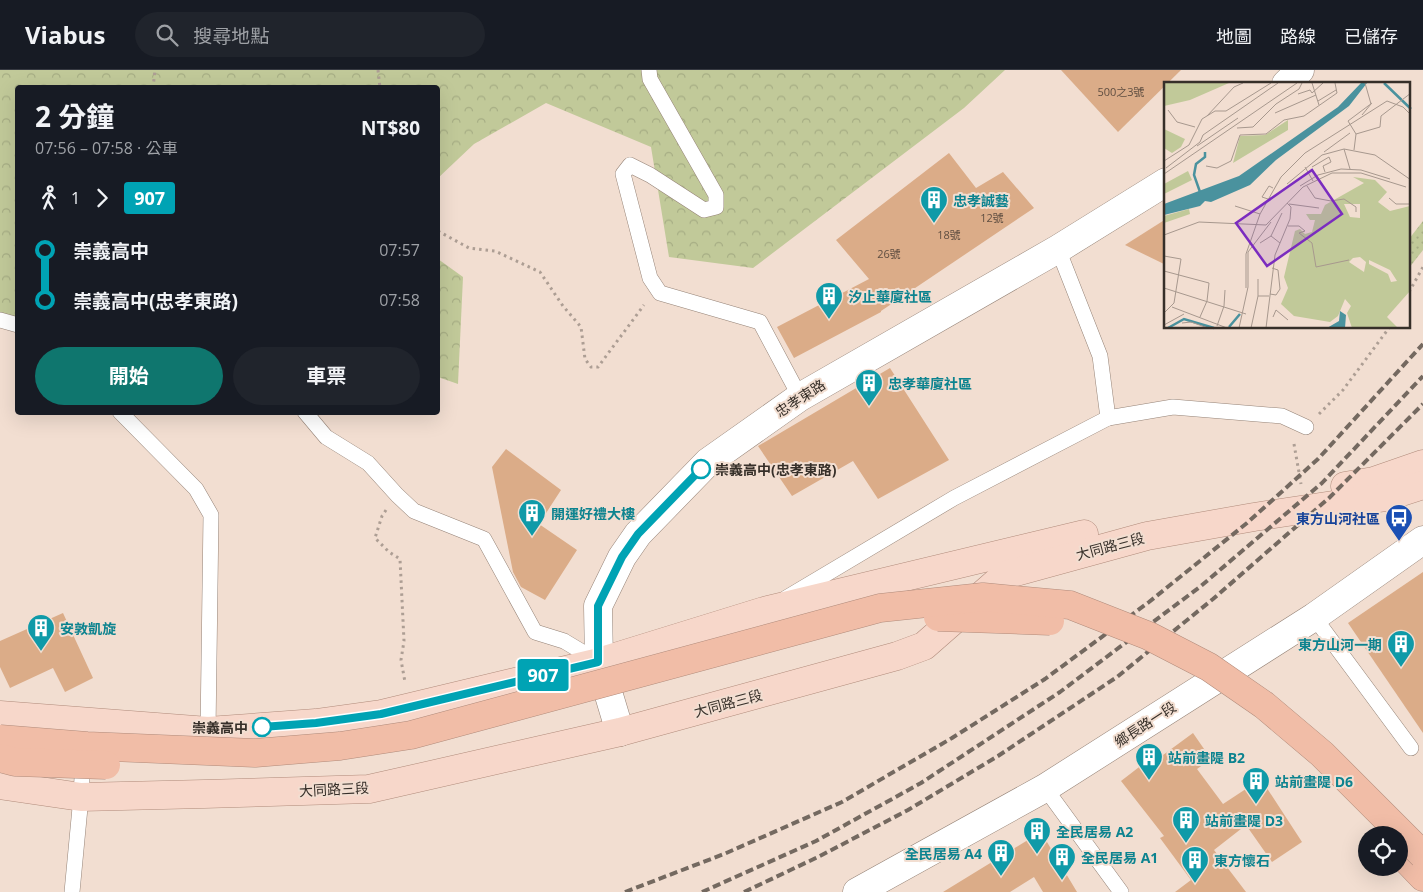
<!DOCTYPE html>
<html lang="zh-TW">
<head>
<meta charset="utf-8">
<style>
  body { margin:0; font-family:"Open Sans","Noto Sans TC",sans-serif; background:#20242c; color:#f1f3f6; height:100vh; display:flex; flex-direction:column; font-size:19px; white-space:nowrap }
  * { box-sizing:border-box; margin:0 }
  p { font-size:16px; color:#9ea1a6 }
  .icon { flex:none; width:28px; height:28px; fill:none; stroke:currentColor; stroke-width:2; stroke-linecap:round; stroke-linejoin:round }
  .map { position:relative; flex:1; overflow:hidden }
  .drawer { position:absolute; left:15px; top:15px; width:425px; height:330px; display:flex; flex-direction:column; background:#171b24; border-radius:5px; box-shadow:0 5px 20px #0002 }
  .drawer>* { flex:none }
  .badge { padding:0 10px; border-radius:4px; font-size:18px; line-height:32px }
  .buttons { position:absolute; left:1358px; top:756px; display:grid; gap:10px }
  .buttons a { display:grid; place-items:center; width:50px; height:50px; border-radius:50%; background:#171b24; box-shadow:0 5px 20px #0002; font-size:25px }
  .map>.badge { position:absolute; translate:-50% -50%; box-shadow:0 0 0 2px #fff }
  .legs { display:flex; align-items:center; gap:8px; height:55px; padding:0 20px; font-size:16px }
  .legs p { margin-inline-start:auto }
  .summary { display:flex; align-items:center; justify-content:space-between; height:85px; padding:0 20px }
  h1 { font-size:28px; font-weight:700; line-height:38px }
  .cta { display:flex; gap:10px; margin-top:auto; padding:10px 20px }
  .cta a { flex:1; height:58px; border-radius:30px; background:#0f766e; color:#fff; font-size:20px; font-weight:700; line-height:58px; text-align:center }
  .cta a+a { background:#20242c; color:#f1f3f6 }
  ul { padding:0 20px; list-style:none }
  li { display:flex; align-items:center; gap:18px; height:50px; font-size:19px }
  li i { display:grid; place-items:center; width:8px; height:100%; margin:0 6px; background:currentColor }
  li i::after { content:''; width:12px; height:12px; margin:-6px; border:4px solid; border-radius:50%; background:#171b24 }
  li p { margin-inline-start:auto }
  li:first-child i { background:linear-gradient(#0000 50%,currentColor 0) }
  li:last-child i { background:linear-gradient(currentColor 50%,#0000 0) }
  header { display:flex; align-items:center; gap:30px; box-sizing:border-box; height:70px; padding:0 25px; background:#171b24; border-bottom:1px solid #363941 }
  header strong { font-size:24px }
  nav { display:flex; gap:28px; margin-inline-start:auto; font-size:18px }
  .search { width:350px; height:45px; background:#20242c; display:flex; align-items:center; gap:12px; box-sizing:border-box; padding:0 18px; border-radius:28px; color:#9ea1a6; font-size:19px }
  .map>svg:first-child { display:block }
</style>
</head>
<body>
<header>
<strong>Viabus</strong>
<div class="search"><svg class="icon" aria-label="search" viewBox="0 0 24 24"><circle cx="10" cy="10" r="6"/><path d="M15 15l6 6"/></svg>搜尋地點</div>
<nav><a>地圖</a><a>路線</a><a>已儲存</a></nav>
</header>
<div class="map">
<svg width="1423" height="822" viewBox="0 0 1423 822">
  <defs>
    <pattern id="forest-crowns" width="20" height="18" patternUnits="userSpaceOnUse" patternTransform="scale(1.25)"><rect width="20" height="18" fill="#c1c999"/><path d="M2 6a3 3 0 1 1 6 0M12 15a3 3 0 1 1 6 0" fill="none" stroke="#a6ad84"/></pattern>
    <pattern id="garden-dots" width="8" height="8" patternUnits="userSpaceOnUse" patternTransform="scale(1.25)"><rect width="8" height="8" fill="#c1c999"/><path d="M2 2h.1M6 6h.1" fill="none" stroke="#a6ad84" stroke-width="1.8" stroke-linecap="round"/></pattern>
  </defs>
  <rect width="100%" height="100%" fill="#f2ded1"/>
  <!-- forest -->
  <g fill="url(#forest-crowns)">
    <path d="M0,0H1005L964,38L753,198L669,187L651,77L546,33L474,74L438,108V18H18L17,252L0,251Z"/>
    <path d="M438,189L463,207L458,314L438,307Z"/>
  </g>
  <!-- garden -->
  <path fill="url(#garden-dots)" d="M1423,151V180L1409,198V169Z"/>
  <!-- building -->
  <g fill="#dbac88">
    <path d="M1061,0H1181L1118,62Z"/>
    <path d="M949,83L976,118L1003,102L1034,138L881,241V242L794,288L777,257L869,209L836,170Z"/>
    <path d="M1166,149V195L1125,175Z"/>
    <path d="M890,298L949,390L878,429L853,391L792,426L758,376Z"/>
    <path d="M506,379L561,420L539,454L577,480L545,530L521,517L513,502L492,397Z"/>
    <path d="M1423,502V663L1348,553Z"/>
    <path d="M63,543L93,608L65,622L53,598L10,618L0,597V571Z"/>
    <path d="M1193,663L1211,689L1197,699L1223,734L1261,709L1302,772L1272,792L1246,755L1214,780L1246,822H1175L1191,810L1160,768L1164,766L1121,711L1156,684L1159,688Z"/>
    <path d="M1041,762L1077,822H1043L1034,807L1010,822H943Z"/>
  </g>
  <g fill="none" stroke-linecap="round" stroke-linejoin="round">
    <defs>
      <g id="service">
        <path d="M649,0L650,9L716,125V137L704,140L650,105L630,95L623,104L650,208L660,223L760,252L800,327"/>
        <path d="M1058,179L1100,286L1108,348L1173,337L1282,346L1306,357"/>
        <path d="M0,250L18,255"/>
        <path d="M120,342L196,419L211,445L208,661"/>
        <path d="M305,342L326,367L368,393L397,425L414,441L484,469L535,562L564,571L599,592"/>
        <path d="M786,528L954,428L1108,348"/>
        <path d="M1314,547L1411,678"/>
        <path d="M1045,718L1121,822"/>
        <path d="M72,822L81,727L83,688"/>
      </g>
      <g id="minor">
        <path d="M1286,14L1300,0"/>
        <path d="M620,662L599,592L598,536L622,487L638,464L708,392L800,327L1058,179L1166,112"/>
        <path d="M857,822L1045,718L1314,547L1423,470"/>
      </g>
      <g id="primary">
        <path d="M1345,416L1374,411L1423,394"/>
        <path d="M0,645L208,661L316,653L381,644L599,592L764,541L1084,464"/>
        <path d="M0,715L81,727L204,724L369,719L620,662L897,586L924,576L1005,505L1147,466L1254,447L1386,427L1423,415"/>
      </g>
      <path id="motorway" d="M1399,782L1423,807"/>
    </defs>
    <!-- service casing -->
    <use href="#service" stroke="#958377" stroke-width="16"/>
    <!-- minor casing -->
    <use href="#minor" stroke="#958377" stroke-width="29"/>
    <!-- primary casing -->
    <use href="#primary" stroke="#b08b7b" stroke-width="29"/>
    <!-- motorway casing -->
    <use href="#motorway" stroke="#b08b7b" stroke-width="29"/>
    <!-- path -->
    <g stroke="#ad9e94" stroke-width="3" stroke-dasharray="2.5 4" stroke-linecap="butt">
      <path d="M378,0L380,18"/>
      <path d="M153,18L155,0"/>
      <path d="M438,161L469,178L495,181L540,202L563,236L581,257L585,289L591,297H598L644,235"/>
      <path d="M1409,222L1423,197"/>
      <path d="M1319,344L1343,320L1389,258"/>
      <path d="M1294,374L1301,414"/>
      <path d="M386,440L382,446L375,468L389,482L400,489L404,571L401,590L405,612"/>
    </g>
    <!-- service -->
    <use href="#service" stroke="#fff" stroke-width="15"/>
    <!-- minor -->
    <use href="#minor" stroke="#fff" stroke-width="28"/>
    <!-- primary -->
    <use href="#primary" stroke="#f7d7ca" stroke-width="28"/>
    <!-- motorway -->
    <use href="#motorway" stroke="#f1bda7" stroke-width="28"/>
    <!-- rail -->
    <g stroke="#746960" stroke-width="4" stroke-dasharray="8 4" stroke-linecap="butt">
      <path d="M625,822L724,784L842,732L952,668L1045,609L1149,532L1247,453L1318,389L1423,274"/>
      <path d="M702,822L816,771L921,713L1060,622L1201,516L1322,413L1423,306"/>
      <path d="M744,822L818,787L908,740L998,686L1117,607L1213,529L1329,428L1423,334"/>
    </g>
    <defs>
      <g id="motorway-bridge">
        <path d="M938,547L1050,551"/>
        <path d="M0,669L87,676L255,683L340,676L411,665L880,538L983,527L1070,535L1149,566L1209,597L1264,635L1322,684L1423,785"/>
        <path d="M0,688L15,692L106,695"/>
      </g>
    </defs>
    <!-- motorway-bridge casing -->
    <use href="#motorway-bridge" stroke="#b08b7b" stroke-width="29" stroke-linecap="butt"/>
    <!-- motorway-bridge -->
    <use href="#motorway-bridge" stroke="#f1bda7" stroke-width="28"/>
  </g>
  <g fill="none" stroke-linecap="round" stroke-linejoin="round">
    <defs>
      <path id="line-1" d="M262,657L316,653L381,644L598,592V536L622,487L638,464L701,399"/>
    </defs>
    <!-- line-1 casing -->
    <use href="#line-1" stroke="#fff" stroke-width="11"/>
    <!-- line-1 -->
    <use href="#line-1" stroke="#00a3b4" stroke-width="8"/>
  </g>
  <!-- icons -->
  <defs>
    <symbol id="building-pin" viewBox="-11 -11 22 30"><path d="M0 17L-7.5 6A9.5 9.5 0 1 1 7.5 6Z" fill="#0f9aa8" stroke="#f2ded1"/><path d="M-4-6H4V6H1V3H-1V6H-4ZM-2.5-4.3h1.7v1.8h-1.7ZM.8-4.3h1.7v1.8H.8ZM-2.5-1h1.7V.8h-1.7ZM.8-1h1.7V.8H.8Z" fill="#fff"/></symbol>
    <symbol id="bus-pin" viewBox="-11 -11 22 30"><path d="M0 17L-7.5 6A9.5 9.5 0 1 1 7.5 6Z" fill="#1a4fb4" stroke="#f2ded1"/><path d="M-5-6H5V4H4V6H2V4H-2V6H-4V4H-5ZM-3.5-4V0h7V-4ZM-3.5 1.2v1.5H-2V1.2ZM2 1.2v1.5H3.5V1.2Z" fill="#fff"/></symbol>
  </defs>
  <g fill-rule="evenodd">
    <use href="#building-pin" x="918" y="114" width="32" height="43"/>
    <use href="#building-pin" x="813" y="210" width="32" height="43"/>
    <use href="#building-pin" x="853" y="297" width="32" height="43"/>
    <use href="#building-pin" x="516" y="427" width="32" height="43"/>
    <use href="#bus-pin" x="1383" y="432" width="32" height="43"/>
    <use href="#building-pin" x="25" y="542" width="32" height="43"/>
    <use href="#building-pin" x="1385" y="558" width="32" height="43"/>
    <use href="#building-pin" x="1133" y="671" width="32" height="43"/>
    <use href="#building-pin" x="1240" y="695" width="32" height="43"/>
    <use href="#building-pin" x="1170" y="734" width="32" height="43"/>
    <use href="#building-pin" x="1021" y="745" width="32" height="43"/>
    <use href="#building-pin" x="985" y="767" width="32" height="43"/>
    <use href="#building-pin" x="1046" y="771" width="32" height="43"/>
    <use href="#building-pin" x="1179" y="774" width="32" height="43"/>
  </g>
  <!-- markers -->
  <g fill="#fff" stroke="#00a3b4" stroke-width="2.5">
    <circle cx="701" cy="399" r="9"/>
    <circle cx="262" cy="657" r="9"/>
  </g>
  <g text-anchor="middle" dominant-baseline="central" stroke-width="4" stroke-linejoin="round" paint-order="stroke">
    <!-- number labels -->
    <g font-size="11" fill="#5f4e41">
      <text x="1121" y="21">500之3號</text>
      <text x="992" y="147">12號</text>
      <text x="949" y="164">18號</text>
      <text x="889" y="183">26號</text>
    </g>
    <!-- culture labels -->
    <g font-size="14" font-weight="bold" fill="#0d838f" stroke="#f2ded1" text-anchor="start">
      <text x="953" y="130">忠孝誠藝</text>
      <text x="848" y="226">汐止華廈社區</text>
      <text x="888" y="313">忠孝華廈社區</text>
      <text x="551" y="443">開運好禮大樓</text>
      <text x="60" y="558">安敦凱旋</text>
      <text x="1382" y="574" text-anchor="end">東方山河一期</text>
      <text x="1168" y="687">站前畫隄 B2</text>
      <text x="1275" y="711">站前畫隄 D6</text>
      <text x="1205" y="750">站前畫隄 D3</text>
      <text x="1056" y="761">全民居易 A2</text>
      <text x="982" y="783" text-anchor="end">全民居易 A4</text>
      <text x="1081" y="787">全民居易 A1</text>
      <text x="1214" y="790">東方懷石</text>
    </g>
    <!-- street labels -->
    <g font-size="14" fill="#362f29" stroke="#f2ded1">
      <text transform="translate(800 328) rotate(-33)">忠孝東路</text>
      <text transform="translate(1110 476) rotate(-15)">大同路三段</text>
      <text transform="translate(728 633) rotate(-15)">大同路三段</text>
      <text transform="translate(1145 654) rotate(-33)">鄉長路一段</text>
      <text transform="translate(334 719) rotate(-3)">大同路三段</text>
    </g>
    <!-- stop labels -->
    <g font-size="14" font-weight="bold" fill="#362f29" stroke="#f2ded1" text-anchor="start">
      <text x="715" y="399">崇義高中(忠孝東路)</text>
      <text x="248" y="657" text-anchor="end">崇義高中</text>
    </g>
    <!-- transit labels -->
    <g font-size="14" font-weight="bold" fill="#164399" stroke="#f2ded1" text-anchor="end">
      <text x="1380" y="448">東方山河社區</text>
    </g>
  </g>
  <!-- overview -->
  <g transform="translate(1164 12)">
    <rect width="246" height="246" fill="#f2ded1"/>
    <path d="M124,38V48L69,81L76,54L101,53ZM24,89L28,98L0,112V102ZM25,127L26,132L0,141V134Z" fill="#c1c999"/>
    <path d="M0,1H65L26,18L0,24ZM0,47L21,57L17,65L8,71L0,66ZM189,95L211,98L223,110L214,120L226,129L246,124V209L223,235L234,246H188L183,231L187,224L181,217L174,234L166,240L130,234L117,222L124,206L120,195L131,149L136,147L141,152L148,150L151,138H146L142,132H157L161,123L200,101ZM180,122H196V136L186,135ZM196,175L202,180L200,190L185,180L189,176ZM205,178L226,188L233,199L227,200L224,192L205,182Z" fill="#c1c999" fill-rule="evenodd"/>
    <path d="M197,1H203L185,24L112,78L86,103L47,120L41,119L36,124L0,133V122L75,94L174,25ZM176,229L182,233L181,246H163L175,239Z" fill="#4a929e"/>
    <path fill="none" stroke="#4a929e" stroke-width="2.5" d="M220,1L247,27M36,110L30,93L32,82L41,75V70M65,245L76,232M4,246L20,237L50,246"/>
    <path fill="none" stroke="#a7988e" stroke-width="1" d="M148,1L155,23M134,12L146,8L148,11L159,1M154,19L172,8M4,28L13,40L31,45M111,31L152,13M198,33L207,22L201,1M43,34L70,5L79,1M73,46L89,45L112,22L135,7L138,1M192,52L216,45L217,34L247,11M192,52L184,39L208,21M33,64L74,36M180,67L186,87M190,68L192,52M160,70L186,51M0,79L25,63L38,37L51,29H62L107,1M42,84L53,86L67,79L76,53L102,52L120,38L140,34L173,11L171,1M141,85L149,99M148,85L165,75M2,86L36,60L39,53L114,1M161,90L159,84L167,80L165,75M0,92L133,1M123,102L158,73L180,67L211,73L247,98M136,104L154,93L177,87L197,88L226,97M143,104L151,116L167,119L180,117L192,125V130M225,116L232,122H247M104,117L98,115L105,104L109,106M125,122L155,126M71,124L96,132M124,144H135L141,149L135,151L148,161L152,185L185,178M0,153L35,140L102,143L139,105L168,91H197L242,105M107,154L118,131M96,161L107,154L116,161M0,174L17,177L10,221L0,231M0,189L45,201L43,219L36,235M94,197V214H105M0,206L82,232M82,206V172L96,132L117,95L141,71L223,19L239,25L247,33M106,212L112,213L116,207L114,188L108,186M8,225L63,246M109,235L112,228L124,238M18,241L27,240L44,246M0,243L20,232M53,244L60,224L61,208M75,246L84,205V170L107,140M87,246L94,214M102,246L111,173L126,137L127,125L123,121"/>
    <path fill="#7b2cbf" fill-opacity="0.15" stroke="#7b2cbf" stroke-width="2.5" d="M148,88L178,132L103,184L72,141Z"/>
    <rect width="246" height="246" fill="none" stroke="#362f29" stroke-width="2.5"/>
  </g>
</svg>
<div class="buttons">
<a><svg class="icon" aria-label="locate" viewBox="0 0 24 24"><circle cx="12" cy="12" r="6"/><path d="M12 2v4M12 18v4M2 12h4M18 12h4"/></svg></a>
</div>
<b class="badge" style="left:543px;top:605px;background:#00a3b4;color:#fff">907</b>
<section class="drawer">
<div class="summary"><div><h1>2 分鐘</h1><p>07:56 – 07:58 · 公車</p></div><b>NT$80</b></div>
<div class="legs"><svg class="icon" aria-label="walk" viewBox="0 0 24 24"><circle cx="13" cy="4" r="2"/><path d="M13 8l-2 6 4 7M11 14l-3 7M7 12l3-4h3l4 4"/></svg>1<svg class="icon" aria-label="forward" viewBox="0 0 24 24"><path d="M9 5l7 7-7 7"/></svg><b class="badge" style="background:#00a3b4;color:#fff">907</b></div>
<ul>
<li><i style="color:#00a3b4"></i><b>崇義高中</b><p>07:57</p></li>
<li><i style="color:#00a3b4"></i><b>崇義高中(忠孝東路)</b><p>07:58</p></li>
</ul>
<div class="cta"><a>開始</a><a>車票</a></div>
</section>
</div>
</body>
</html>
